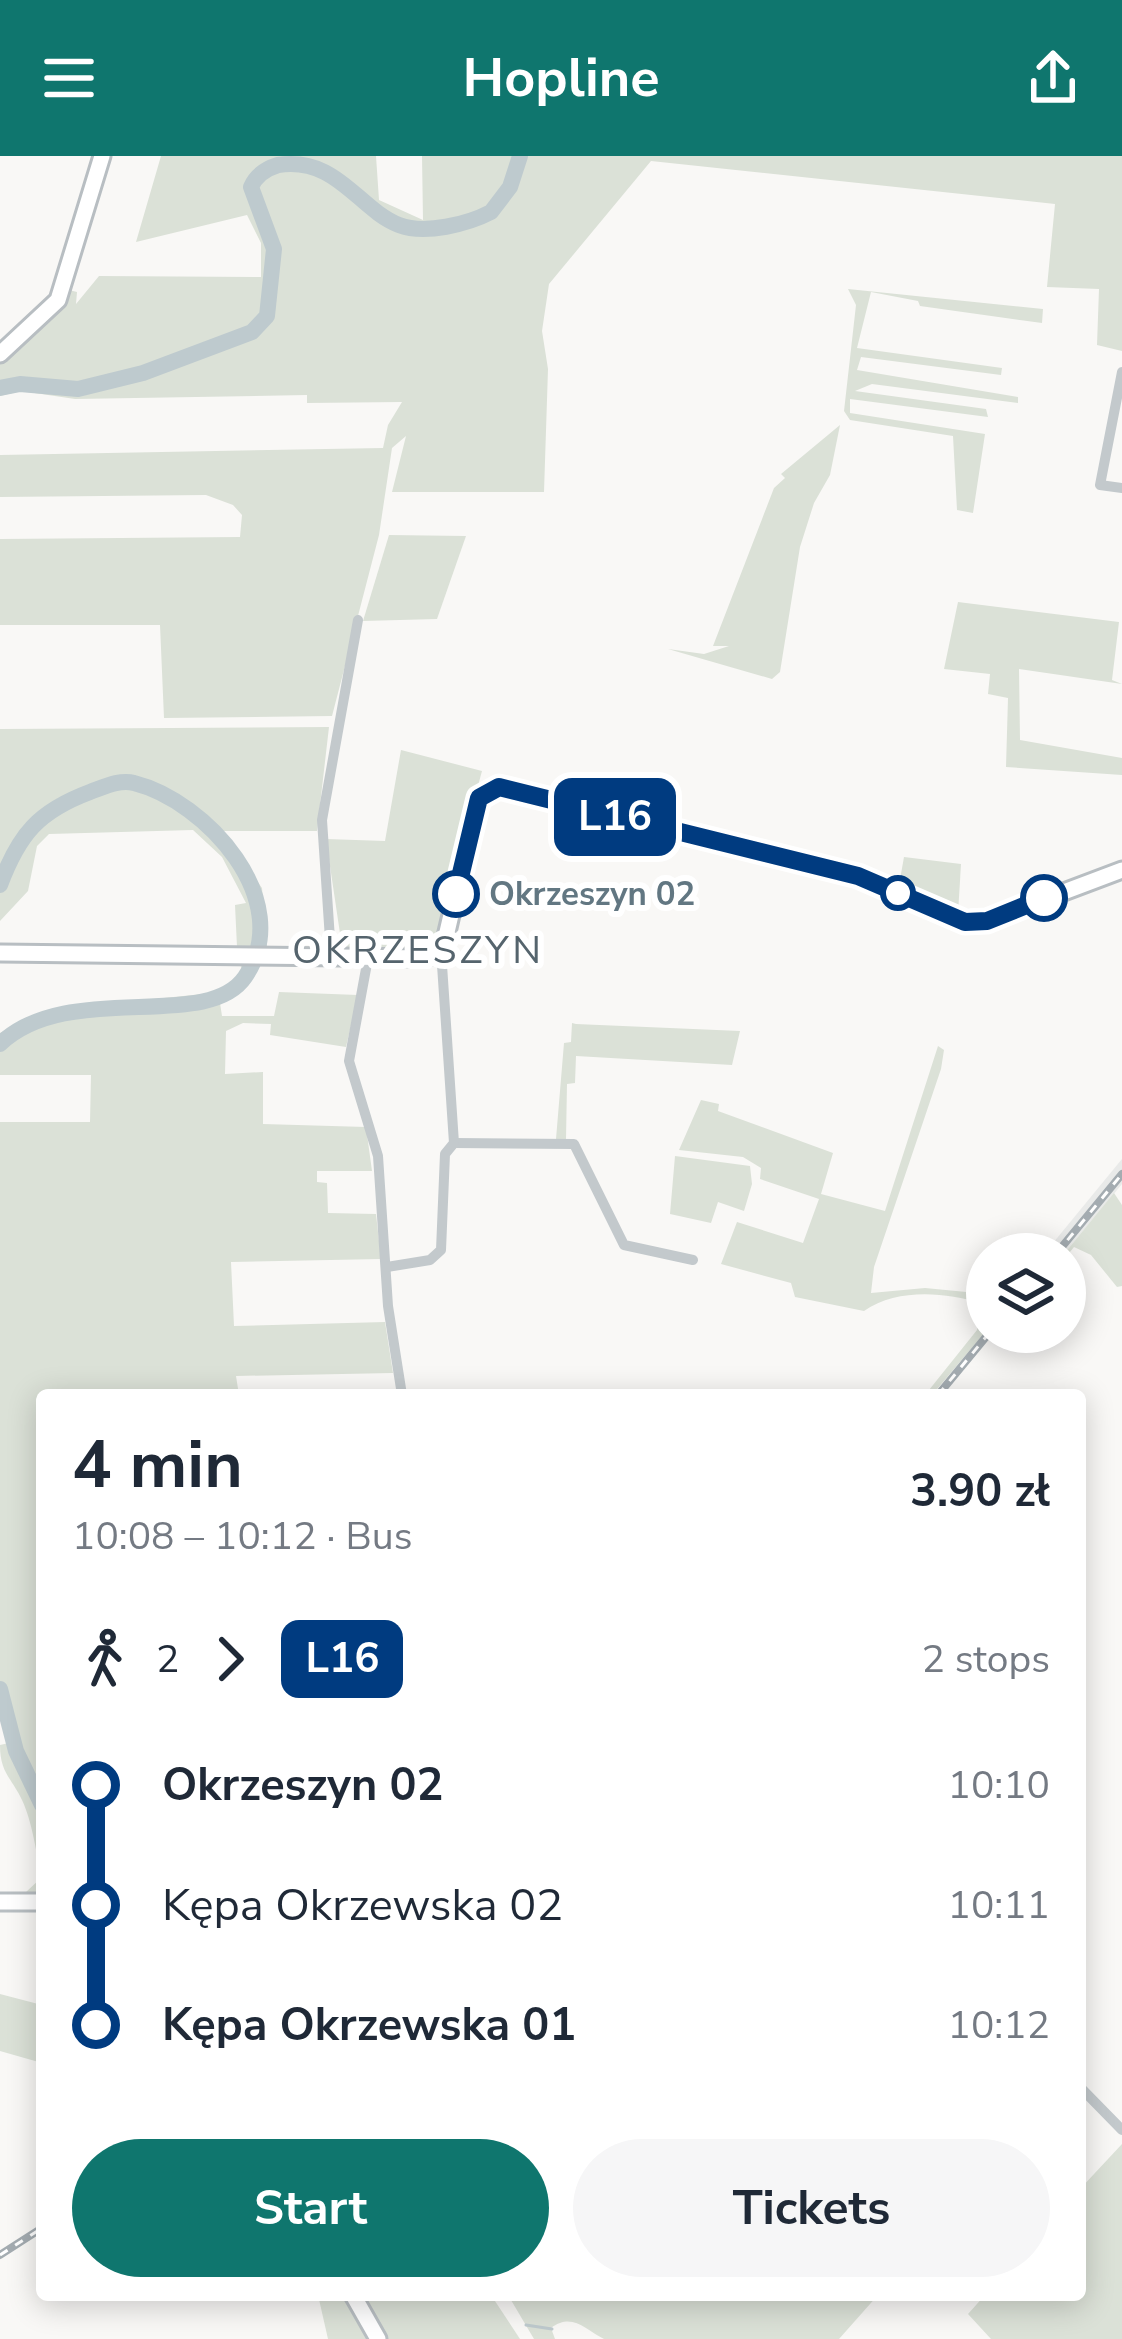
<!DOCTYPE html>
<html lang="en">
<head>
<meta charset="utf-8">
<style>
  body { margin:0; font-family:"Nunito Sans",sans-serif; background:#f6f6f7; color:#1f2937; height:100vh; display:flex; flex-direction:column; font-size:45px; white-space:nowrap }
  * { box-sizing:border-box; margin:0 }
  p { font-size:39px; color:#747a83 }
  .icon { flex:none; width:66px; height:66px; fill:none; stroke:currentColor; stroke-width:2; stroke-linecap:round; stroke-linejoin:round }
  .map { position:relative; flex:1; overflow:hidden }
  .side { position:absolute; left:36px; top:1233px; width:1050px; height:912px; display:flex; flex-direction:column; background:#fff; border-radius:12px; box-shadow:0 6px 30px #0003 }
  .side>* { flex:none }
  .badge { padding:0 24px; border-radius:18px; font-size:42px; line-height:78px }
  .fabs { position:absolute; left:966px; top:1077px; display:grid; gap:24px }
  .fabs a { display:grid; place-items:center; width:120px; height:120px; border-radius:50%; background:#fff; box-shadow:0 6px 30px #0003; font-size:60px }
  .map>.badge { position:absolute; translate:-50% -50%; box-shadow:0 0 0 6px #fff }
  .legs { display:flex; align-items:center; gap:18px; height:132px; padding:0 36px; font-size:39px }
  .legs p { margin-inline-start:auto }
  .overview { display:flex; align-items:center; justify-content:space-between; height:204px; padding:0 36px }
  h1 { font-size:66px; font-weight:700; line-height:90px }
  .cta { display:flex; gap:24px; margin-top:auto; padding:24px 36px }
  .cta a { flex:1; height:138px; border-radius:72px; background:#0f766e; color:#fff; font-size:48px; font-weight:700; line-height:138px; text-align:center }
  .cta a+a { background:#f6f6f7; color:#1f2937 }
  ul { padding:0 36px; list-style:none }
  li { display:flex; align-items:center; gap:42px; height:120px; font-size:45px }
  li i { display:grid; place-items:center; width:18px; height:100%; margin:0 15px; background:currentColor }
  li i::after { content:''; width:30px; height:30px; margin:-15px; border:9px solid; border-radius:50%; background:#fff }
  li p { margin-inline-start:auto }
  li:first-child i { background:linear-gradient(#0000 50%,currentColor 0) }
  li:last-child i { background:linear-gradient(currentColor 50%,#0000 0) }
  header { display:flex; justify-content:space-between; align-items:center; height:156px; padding:0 36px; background:#0f766e; color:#fff; font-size:54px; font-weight:700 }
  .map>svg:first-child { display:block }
</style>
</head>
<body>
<header><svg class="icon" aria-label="menu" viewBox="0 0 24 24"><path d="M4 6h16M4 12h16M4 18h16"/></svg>Hopline<svg class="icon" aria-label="share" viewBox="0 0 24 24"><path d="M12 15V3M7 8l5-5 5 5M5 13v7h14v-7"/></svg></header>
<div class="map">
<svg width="1122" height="2183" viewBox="0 0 1122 2183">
  <rect width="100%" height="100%" fill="#f9f8f6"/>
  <!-- built -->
  <path fill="#e9eae9" d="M1122,1003V1028L1064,1098H1044Z"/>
  <!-- green -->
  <g fill="#dbe1d7">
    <path d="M161,0H376L379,44L423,64L422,0H1122V195L1097,189L1099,133L1047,131L1055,48L651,5L549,128L542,175L548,213L544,336H392L406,280L392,292L379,379L332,560L164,562L160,469H0V383L240,381L242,359L233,349L206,339L0,341V299L383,292L388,269L402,246L307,247V239L75,243L21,235L0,240V205L49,165L69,134L77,136L76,148L99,120L261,121V87L247,59L136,86Z"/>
    <path d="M848,133L1043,153L1042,167L920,150L918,145L871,136L857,192L1002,212L1001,219L861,201L857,214L1018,241V247L872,228L855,235L986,253L988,261L850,243V257L985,278L973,357L957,354L953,280L850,264L844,255L856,149Z"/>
    <path d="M840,269L830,319L814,347L800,391L780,516L772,523L668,493L704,498L729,490H713L774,332L785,322L781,318Z"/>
    <path d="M389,379L466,380L437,463L363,465Z"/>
    <path d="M958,446L1119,466L1112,524L1122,528L1019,513L1020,584L1122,602V619L1006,611L1008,542L988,538L990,518L944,513Z"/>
    <path d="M329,571L317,675H221L262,732L267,790L237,791L235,749L246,747L222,701L193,674L49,678L37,690L28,735L0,765V573Z"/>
    <path d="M401,594L482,615L436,784L423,795L373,797L372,793L342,791L326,683L385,685Z"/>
    <path d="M904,701L961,708L958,758L899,729Z"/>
    <path d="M239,803H262L250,824L220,847L222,860H274L279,836L358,839L346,891L270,879L271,868L243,867L226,875L225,918L263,916V968L366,971L372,1015H317V1026L327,1027L328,1057L376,1058L381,1103L231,1106L234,1170L385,1166L393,1217L236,1220L239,1239H42V1741L26,1736L41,1722C37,1699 32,1665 22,1644C11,1621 0,1617 0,1589L9,1587L0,1561V966H90L91,919H0V877L47,854L222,836L242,815Z"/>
    <path d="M572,867L576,868L740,875L732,909L576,900L575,927L567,928L566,983H556L564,887L571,886Z"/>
    <path d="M938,890L944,894L941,913L874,1111L871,1137L925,1132L987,1138V1174L932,1239H925L977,1174L981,1147C944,1136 897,1132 864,1155L795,1141L791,1127L721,1108L737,1066L803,1087L819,1043L760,1023L761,1012L743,1001L679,994L701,944L719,948L718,955L833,997L821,1038L885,1055Z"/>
    <path d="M675,1000L750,1010L752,1028L744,1055L718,1046L711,1067L670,1058Z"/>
    <path d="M1114,1037L1122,1049V1130L1117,1131L1091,1099L1074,1091L1065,1102L1064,1098Z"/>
    <path d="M0,1838L42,1849V1907L0,1895Z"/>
    <path d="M1122,1988V2183H991L968,2158L985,2139H1080V2033Z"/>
    <path d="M318,2139H348L372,2183H328Z"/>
    <path d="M360,2139H491L520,2183H384Z"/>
    <path d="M508,2139H878L839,2183H604C585,2174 573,2156 551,2172L555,2183H534Z"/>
  </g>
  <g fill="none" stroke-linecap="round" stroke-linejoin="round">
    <!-- stream -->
    <path stroke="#becace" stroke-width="3" d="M526,2169L552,2173"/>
    <!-- river -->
    <g stroke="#becace" stroke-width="16">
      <path d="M0,232L20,228L78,233L143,217L252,176L267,160L274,93L251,31C256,19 265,13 278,9C337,0 358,53 399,69C425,79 468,68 491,56L510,31L520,0"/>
      <path d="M0,729C19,678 39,655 90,636C104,631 120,623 134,627C206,645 297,745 245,821C207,877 68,823 0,888"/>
      <path d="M0,1533L16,1595L42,1649"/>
    </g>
    <defs>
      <g id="secondary">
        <path d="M0,198L58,144L102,0"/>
        <path d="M0,797L427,802L444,789L477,647L494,631L841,715L952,762L987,765L1122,714"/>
        <path d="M0,1746H42"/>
        <path d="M353,2139L378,2183"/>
      </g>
    </defs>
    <!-- secondary casing -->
    <use href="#secondary" stroke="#b8bec2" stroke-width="21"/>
    <!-- street -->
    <g stroke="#c3c9cc" stroke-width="10">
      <path d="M1122,216L1100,329L1122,332"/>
      <path d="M331,798L322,664L358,464"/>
      <path d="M368,802L349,905L378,1000L388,1150L402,1239"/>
      <path d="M454,987L574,988L624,1089L693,1104"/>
      <path d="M387,1111L430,1104L441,1094L445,998L454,987L442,809L435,799"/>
      <path d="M1080,1931L1122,1974"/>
    </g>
    <!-- secondary -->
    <use href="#secondary" stroke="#fff" stroke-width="15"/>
    <defs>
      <g id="rail">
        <path d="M1056,1098L1122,1018"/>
        <path d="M938,1239L990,1176"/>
        <path d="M0,2099L42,2072"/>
      </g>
    </defs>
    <!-- rail casing -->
    <use href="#rail" stroke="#a4acb1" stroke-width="8"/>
    <!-- rail -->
    <use href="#rail" stroke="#fff" stroke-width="3" stroke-dasharray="9" stroke-linecap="butt"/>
  </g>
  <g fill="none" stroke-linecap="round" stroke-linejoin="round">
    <defs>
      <path id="line-1" d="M456,738L479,642L499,631L858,720L965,766L987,765L1044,742"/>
    </defs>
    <!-- line-1 casing -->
    <use href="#line-1" stroke="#fff" stroke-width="27"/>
    <!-- line-1 -->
    <use href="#line-1" stroke="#003b80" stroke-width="18"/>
  </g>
  <!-- markers -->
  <g fill="#fff" stroke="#003b80" stroke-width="6">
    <circle cx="898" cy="737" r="15"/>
    <circle cx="456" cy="738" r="21"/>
    <circle cx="1044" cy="742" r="21"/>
  </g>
  <g text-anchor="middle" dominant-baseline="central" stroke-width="12" stroke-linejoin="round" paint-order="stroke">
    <!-- stop labels -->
    <g font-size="33" font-weight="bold" fill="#627782" stroke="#fff" text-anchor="start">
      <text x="489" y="738">Okrzeszyn 02</text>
    </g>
    <!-- quarter labels -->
    <g font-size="39" letter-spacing="3" fill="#55646d" stroke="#fff">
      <text x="418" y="794">OKRZESZYN</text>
    </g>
  </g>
</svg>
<div class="fabs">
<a><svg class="icon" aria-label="layers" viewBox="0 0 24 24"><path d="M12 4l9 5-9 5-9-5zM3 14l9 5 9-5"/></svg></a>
</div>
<b class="badge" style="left:615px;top:661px;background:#003b80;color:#fff">L16</b>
<section class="side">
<div class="overview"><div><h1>4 min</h1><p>10:08 – 10:12 · Bus</p></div><b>3.90 zł</b></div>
<div class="legs"><svg class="icon" aria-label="walk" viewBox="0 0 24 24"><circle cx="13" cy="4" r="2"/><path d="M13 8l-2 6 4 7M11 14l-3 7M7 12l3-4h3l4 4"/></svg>2<svg class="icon" aria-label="forward" viewBox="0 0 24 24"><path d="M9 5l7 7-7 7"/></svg><b class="badge" style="background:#003b80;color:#fff">L16</b><p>2 stops</p></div>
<ul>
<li><i style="color:#003b80"></i><b>Okrzeszyn 02</b><p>10:10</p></li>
<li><i style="color:#003b80"></i><span>Kępa Okrzewska 02</span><p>10:11</p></li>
<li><i style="color:#003b80"></i><b>Kępa Okrzewska 01</b><p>10:12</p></li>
</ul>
<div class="cta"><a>Start</a><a>Tickets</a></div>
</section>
</div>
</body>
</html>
